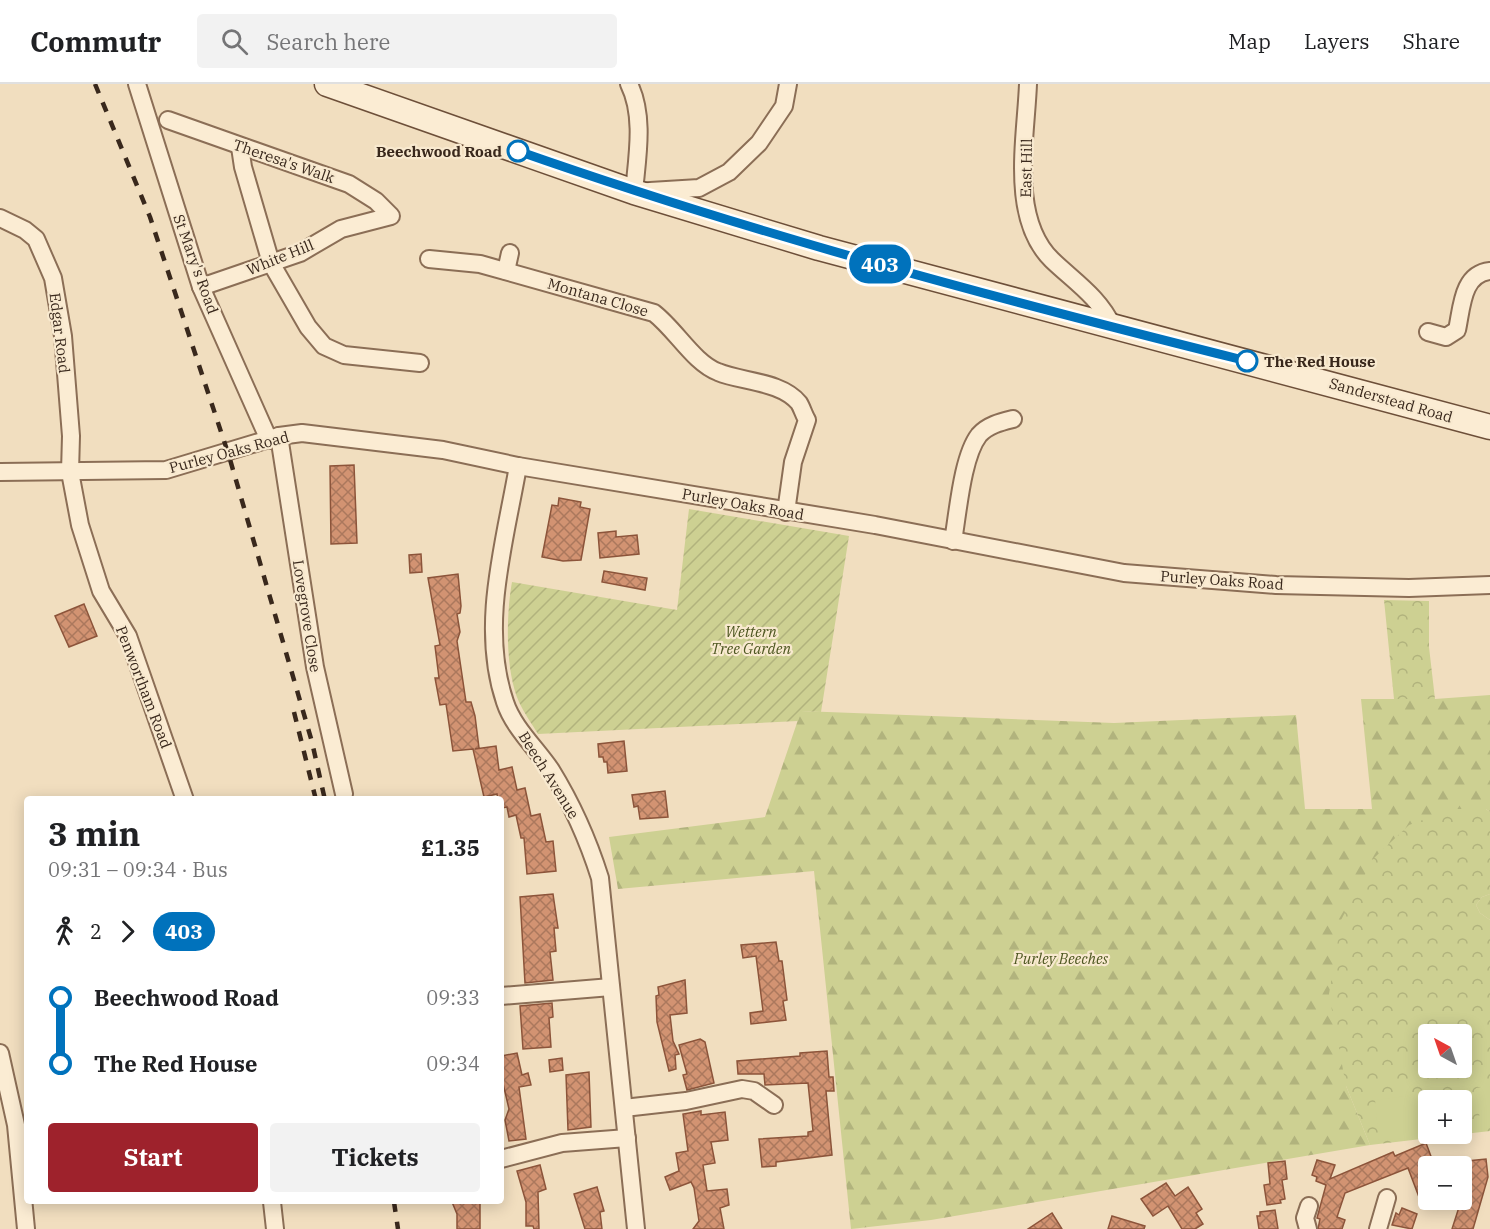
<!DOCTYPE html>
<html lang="en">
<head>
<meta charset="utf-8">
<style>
  body { margin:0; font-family:"IBM Plex Serif",serif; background:#f2f2f2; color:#202124; height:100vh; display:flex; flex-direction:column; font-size:22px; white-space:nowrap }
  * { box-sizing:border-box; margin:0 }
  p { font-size:20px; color:#757577 }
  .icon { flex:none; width:33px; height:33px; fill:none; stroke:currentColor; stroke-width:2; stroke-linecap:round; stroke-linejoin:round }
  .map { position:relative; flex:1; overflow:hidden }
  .sheet { position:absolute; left:24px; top:712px; width:480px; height:408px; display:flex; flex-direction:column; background:#fff; border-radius:6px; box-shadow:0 3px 15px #0003 }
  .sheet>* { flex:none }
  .badge { padding:0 12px; border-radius:20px; font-size:21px; line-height:39px }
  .needle { width:39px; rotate:320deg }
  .controls { position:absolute; left:1418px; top:940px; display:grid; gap:12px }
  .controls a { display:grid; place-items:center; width:54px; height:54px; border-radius:6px; background:#fff; box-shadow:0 3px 15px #0003; font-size:30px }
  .map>.badge { position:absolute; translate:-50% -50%; box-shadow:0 0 0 3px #fff }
  .legs { display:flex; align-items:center; gap:9px; height:66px; padding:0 24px; font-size:20px }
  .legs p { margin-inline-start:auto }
  .summary { display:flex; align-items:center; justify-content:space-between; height:102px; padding:0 24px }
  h1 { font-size:33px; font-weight:800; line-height:45px }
  .action { display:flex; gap:12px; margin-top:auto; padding:12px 24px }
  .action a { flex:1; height:69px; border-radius:6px; background:#9e222c; color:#fff; font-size:24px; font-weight:800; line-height:69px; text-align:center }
  .action a+a { background:#f2f2f2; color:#202124 }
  ul { padding:0 24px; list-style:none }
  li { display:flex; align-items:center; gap:21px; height:66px; font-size:22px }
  li i { display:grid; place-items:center; width:9px; height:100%; margin:0 8px; background:currentColor }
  li i::after { content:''; width:15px; height:15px; margin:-8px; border:4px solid; border-radius:50%; background:#fff }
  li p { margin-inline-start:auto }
  li:first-child i { background:linear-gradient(#0000 50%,currentColor 0) }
  li:last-child i { background:linear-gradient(currentColor 50%,#0000 0) }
  header { display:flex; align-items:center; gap:36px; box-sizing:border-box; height:84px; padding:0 30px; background:#fff; border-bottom:2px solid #e0e0e0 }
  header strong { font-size:28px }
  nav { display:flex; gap:33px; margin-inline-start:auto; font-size:21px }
  .search { width:420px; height:54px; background:#f2f2f2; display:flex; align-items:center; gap:15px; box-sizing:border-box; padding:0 21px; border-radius:6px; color:#757577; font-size:22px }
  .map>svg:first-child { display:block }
</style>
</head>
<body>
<header>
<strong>Commutr</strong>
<div class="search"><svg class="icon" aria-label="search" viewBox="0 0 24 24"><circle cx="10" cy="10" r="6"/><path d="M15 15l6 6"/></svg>Search here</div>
<nav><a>Map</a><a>Layers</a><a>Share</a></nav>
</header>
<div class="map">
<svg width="1490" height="1145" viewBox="0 0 1490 1145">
  <defs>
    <pattern id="forest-firs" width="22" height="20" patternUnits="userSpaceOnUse" patternTransform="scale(1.5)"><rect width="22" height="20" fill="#cdd092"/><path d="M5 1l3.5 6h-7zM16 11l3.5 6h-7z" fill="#b1b37d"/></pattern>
    <pattern id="park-crowns" width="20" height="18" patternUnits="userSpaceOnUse" patternTransform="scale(1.5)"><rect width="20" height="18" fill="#cdd092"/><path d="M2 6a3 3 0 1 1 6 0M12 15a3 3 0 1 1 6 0" fill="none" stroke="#b1b37d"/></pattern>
    <pattern id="garden-furrows" width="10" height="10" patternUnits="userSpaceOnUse" patternTransform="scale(1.5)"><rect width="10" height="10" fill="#cdd092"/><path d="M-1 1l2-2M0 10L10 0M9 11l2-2" fill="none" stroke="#b1b37d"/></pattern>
    <pattern id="building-cross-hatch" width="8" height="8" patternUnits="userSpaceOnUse" patternTransform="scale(1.5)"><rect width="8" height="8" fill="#d29372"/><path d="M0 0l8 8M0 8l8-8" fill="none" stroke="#ab785d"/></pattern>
  </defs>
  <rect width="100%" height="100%" fill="#f1debf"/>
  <!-- forest -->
  <g fill="url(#forest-firs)">
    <path d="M1490,611V728L1486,725L1346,1002L1370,1061L931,1136L851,1145L814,787L618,805L609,753L765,733L801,627L1114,639L1296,631L1305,725H1372L1361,615H1435Z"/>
    <path d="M1490,810V836L1480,829L1476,821L1482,813Z"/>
  </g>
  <!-- park -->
  <g fill="url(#park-crowns)" fill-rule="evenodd">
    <path d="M1384,516L1429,517V563L1435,615H1394Z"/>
    <path d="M1453,725H1486L1490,728V810L1482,813L1476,821L1480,829L1490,836V1047L1370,1061L1346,1002L1329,910L1341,836L1374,774L1409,741ZM1428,951H1461V984H1428ZM1428,1017H1461V1050H1428Z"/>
  </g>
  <!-- garden -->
  <path fill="url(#garden-furrows)" d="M689,425L849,452L821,628L802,627L798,637L538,650C532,640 524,629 519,618C505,587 506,531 512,498L677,526Z"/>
  <!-- pitch -->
  <g fill="#cdd092">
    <path d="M1490,1002V1044L1481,1045L1476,1004Z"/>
    <path d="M1456,1006L1457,1017H1428V1050H1438L1379,1057L1375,1016Z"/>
  </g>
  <!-- building -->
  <g fill="url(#building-cross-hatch)" stroke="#8c543a" stroke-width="1.5">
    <path d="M354,381L357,459L331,460L330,382Z"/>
    <path d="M559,414L581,418L580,423L590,425L581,476L563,477L542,473L552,421L558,422Z"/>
    <path d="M616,447V453L637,451L639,470L600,474L598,449Z"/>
    <path d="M421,470L422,488L410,489L409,471Z"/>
    <path d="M604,487L647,494L645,506L602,498Z"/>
    <path d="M458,490L461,522L460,529L457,530L460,548L457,557L466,618H471L475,632L479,664L475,665L496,662L499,686L512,683L517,706L525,704L531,732L540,730L546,758L553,757L556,787L527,790L524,754H521L516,731L509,733L507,723L501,724V716H498L497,710L484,713L473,665L453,667L446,620L440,621L435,594H439L435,562L440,561L428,494Z"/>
    <path d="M84,520L97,552L69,563L55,532Z"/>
    <path d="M624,657L627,687L608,689L607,678H604L603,673H599L598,660Z"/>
    <path d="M665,707L668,733L640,735L638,722L634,723L632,711Z"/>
    <path d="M553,810L558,844H554L556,867L550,868L553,896L525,899L520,813Z"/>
    <path d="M776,858L779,877H782L787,916L783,917L786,936L751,940L750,929L763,927L760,903L756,872L743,874L741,861Z"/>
    <path d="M685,896L687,929L670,931L673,957L679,970L675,971L676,985L669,987L657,938L656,912L659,911L658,903Z"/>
    <path d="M552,919L553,933L549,934L551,963L523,965L520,922Z"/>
    <path d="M700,955L705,958L714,999L687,1006L683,991L687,990L679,961Z"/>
    <path d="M827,967L829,993H833L834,1007H826L832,1071L776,1078V1082L762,1083L759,1055L808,1052V1048L813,1047L808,999L765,1001L764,990H738L737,977L800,972V969Z"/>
    <path d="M517,969L522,991L528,989L531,1001L519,1003L526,1055L509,1057L505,1036L509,1025L501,991V972Z"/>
    <path d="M562,974L563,986L550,988L549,976Z"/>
    <path d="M589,988L591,1043L568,1046L566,991Z"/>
    <path d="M701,1027V1031L725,1028L728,1056L711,1058L715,1079L703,1081L707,1107L727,1105L729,1121L720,1124L724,1145H693L699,1137L694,1104L691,1098L670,1106L665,1093L679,1087L676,1069L688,1067L683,1030Z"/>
    <path d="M1426,1059L1432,1075L1426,1077L1428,1110L1419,1113L1408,1084L1345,1109L1337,1133L1345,1136L1342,1145H1318L1320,1135L1317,1134L1326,1101L1316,1097L1317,1093L1312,1091L1317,1076L1335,1081L1330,1095L1393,1068L1395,1072Z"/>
    <path d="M1486,1075L1488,1093L1473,1145H1452L1469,1092L1467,1077Z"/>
    <path d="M1285,1077L1287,1095L1282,1096L1285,1115L1280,1116L1281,1119L1267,1121L1264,1101L1270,1100L1268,1079Z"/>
    <path d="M540,1081L546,1105L538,1108L539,1145H534L533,1142H526V1118L517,1087Z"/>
    <path d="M1166,1099L1175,1112L1188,1103L1202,1125L1196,1129L1203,1140L1195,1145H1182L1168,1122L1153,1132L1141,1115Z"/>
    <path d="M597,1103L604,1127L600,1128L602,1145H585L574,1110Z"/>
    <path d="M452,1118H480V1145H457V1130Z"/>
    <path d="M1402,1124L1417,1130L1412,1145L1392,1141L1396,1129L1399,1131Z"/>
    <path d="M1275,1126L1278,1145H1259L1257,1132H1260V1128Z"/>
    <path d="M1052,1129L1062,1145H1028Z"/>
    <path d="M1112,1132L1145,1142L1144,1145H1108Z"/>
  </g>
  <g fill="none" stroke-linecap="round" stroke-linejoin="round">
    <defs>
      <g id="minor">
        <path d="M137,0L201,203L269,356"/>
        <path d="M629,0C645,32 637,74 634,108L699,104L729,88L759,59L784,22L788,0"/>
        <path d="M1028,0C1026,54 1009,134 1052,176C1075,198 1099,213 1113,243"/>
        <path d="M168,36L349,100L376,117L391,132L341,145L300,169L201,203"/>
        <path d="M240,63L243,83L271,179L308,243L324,262L344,271L420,279"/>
        <path d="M0,134L25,146L36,155L53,194L63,252L71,352L70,388L80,441L101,507L128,552L185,716"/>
        <path d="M429,175L480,180L654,229C676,246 694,279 718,288C742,298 781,297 799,319C802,324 804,331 807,336L793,378L786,428"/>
        <path d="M506,187L510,169"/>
        <path d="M1428,248L1446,253L1457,246C1462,223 1462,190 1490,187"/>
        <path d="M279,352L315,583L344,710"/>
        <path d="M518,382C505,458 479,542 505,618C513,643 536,664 551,686C572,720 588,756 600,794L636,1145"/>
        <path d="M0,388L166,386L279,352L302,349L443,366L518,382L875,441L1124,489L1276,501L1409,504L1490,501"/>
        <path d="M953,457C958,429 962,373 979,351C988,341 1001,338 1013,335"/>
        <path d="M501,912L611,903"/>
        <path d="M0,969L16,1041L26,1145"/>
        <path d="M624,1024L686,1017L742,1005L754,1007L774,1021"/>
        <path d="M501,1075L562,1059L627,1054"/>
        <path d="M272,1118L275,1145"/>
        <path d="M1308,1145L1305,1134L1309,1122"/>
        <path d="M1378,1145L1387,1114"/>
      </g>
      <path id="secondary" d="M327,0L634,108L819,164L1490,343"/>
    </defs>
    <!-- minor casing -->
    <use href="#minor" stroke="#8b6e56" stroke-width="20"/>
    <!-- secondary casing -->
    <use href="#secondary" stroke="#6d4f39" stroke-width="27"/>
    <!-- minor -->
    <use href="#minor" stroke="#fbecd3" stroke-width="16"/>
    <!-- secondary -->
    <use href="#secondary" stroke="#fbecd3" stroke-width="24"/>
    <!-- rail -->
    <g stroke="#39281c" stroke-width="4.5" stroke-dasharray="10 10" stroke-linecap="butt">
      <path d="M95,0L150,133L229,372L312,658L325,716"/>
      <path d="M294,628L316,716"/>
      <path d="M394,1118L398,1145"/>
    </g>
  </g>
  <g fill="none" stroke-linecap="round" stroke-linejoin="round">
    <defs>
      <path id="line-1" d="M518,67C757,151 1002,216 1247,277"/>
    </defs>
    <!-- line-1 casing -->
    <use href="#line-1" stroke="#fff" stroke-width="14"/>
    <!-- line-1 -->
    <use href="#line-1" stroke="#0072bc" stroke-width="9"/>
  </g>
  <!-- markers -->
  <g fill="#fff" stroke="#0072bc" stroke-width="3">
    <circle cx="518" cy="67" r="10"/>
    <circle cx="1247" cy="277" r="10"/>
  </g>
  <g text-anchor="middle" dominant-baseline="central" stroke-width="4.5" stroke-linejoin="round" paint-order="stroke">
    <!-- stop labels -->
    <g font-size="15" font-weight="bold" fill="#39281c" stroke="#f8e9cf" text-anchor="end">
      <text x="502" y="67">Beechwood Road</text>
      <text x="1264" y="277" text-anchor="start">The Red House</text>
    </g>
    <!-- street labels -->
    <g font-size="15" fill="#39281c" stroke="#f8e9cf">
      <text transform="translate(284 77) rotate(19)">Theresa's Walk</text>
      <text transform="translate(1026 84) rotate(-89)">East Hill</text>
      <text transform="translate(280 173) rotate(-22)">White Hill</text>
      <text transform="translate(196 180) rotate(70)">St Mary's Road</text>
      <text transform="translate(598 213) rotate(16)">Montana Close</text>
      <text transform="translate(60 249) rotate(83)">Edgar Road</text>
      <text transform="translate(1391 316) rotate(16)">Sanderstead Road</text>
      <text transform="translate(229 368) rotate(-15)">Purley Oaks Road</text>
      <text transform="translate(743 420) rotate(10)">Purley Oaks Road</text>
      <text transform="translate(1222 496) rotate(4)">Purley Oaks Road</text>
      <text transform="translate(307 532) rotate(81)">Lovegrove Close</text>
      <text transform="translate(144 603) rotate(69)">Penwortham Road</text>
      <text transform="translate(549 691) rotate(58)">Beech Avenue</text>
    </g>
    <!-- park labels -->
    <g font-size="15" font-style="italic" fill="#4e5721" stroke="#f8e9cf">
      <text x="751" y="547">Wettern<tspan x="751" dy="17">Tree Garden</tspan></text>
      <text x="1061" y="874">Purley Beeches</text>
    </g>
  </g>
</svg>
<div class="controls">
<a><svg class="needle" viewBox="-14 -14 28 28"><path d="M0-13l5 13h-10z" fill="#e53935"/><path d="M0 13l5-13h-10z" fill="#757577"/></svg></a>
<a>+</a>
<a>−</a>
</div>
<b class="badge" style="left:880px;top:180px;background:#0072bc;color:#fff">403</b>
<section class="sheet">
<div class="summary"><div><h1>3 min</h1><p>09:31 – 09:34 · Bus</p></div><b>£1.35</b></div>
<div class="legs"><svg class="icon" aria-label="walk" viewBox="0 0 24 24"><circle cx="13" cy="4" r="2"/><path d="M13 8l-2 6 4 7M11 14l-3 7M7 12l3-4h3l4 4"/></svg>2<svg class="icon" aria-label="forward" viewBox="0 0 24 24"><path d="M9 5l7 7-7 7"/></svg><b class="badge" style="background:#0072bc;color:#fff">403</b></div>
<ul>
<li><i style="color:#0072bc"></i><b>Beechwood Road</b><p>09:33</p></li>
<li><i style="color:#0072bc"></i><b>The Red House</b><p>09:34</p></li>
</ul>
<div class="action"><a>Start</a><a>Tickets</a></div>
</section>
</div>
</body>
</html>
